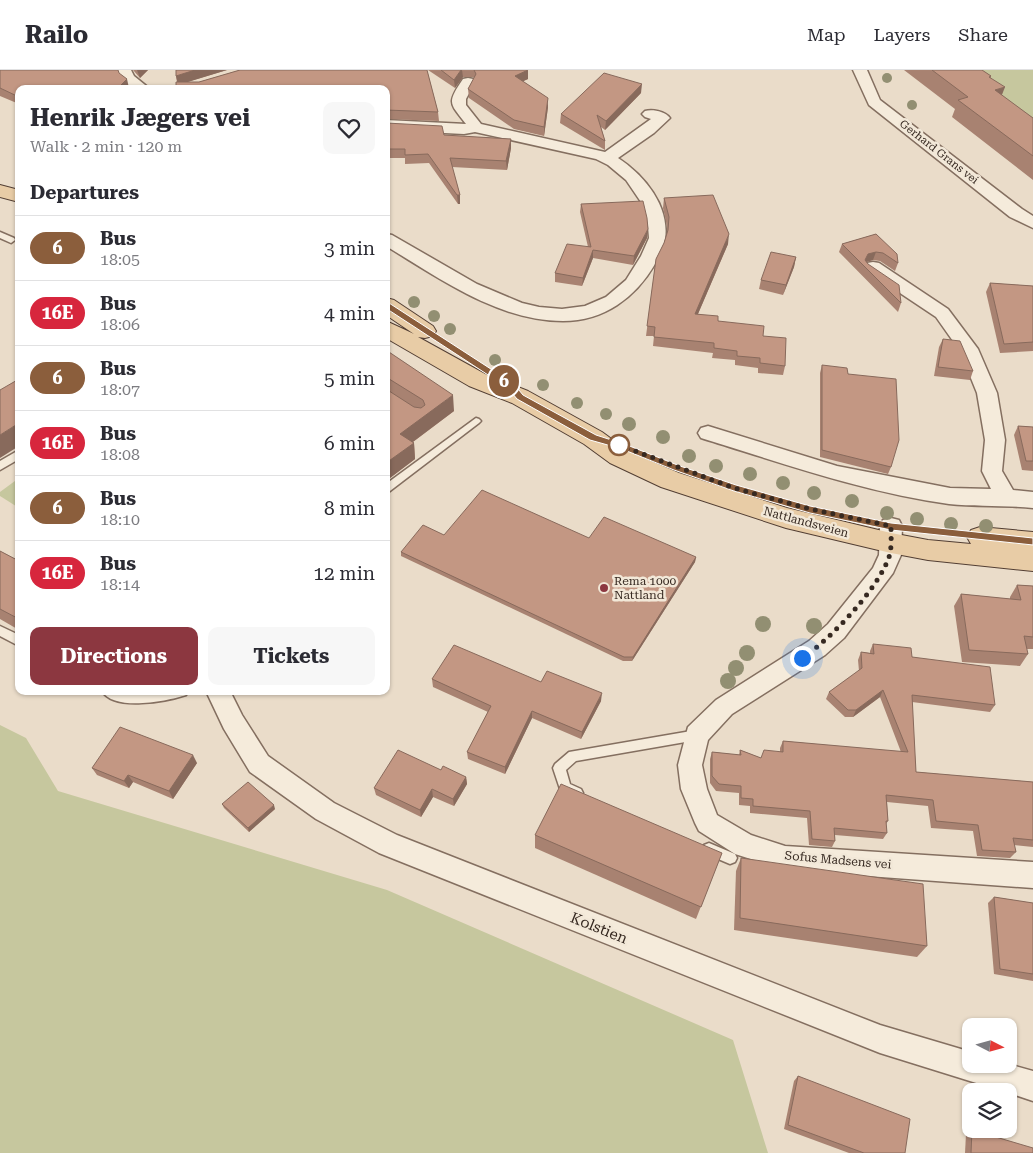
<!DOCTYPE html>
<html lang="en">
<head>
<meta charset="utf-8">
<style>
  body { margin:0; font-family:"Roboto Serif",serif; background:#f7f7f7; color:#2b2b33; height:100vh; display:flex; flex-direction:column; font-size:19px; white-space:nowrap }
  * { box-sizing:border-box; margin:0 }
  p { font-size:16px; color:#7c7c81 }
  .icon { flex:none; width:28px; height:28px; fill:none; stroke:currentColor; stroke-width:2; stroke-linecap:round; stroke-linejoin:round }
  .map { position:relative; flex:1; overflow:hidden }
  .panel { position:absolute; left:15px; top:15px; width:375px; height:610px; display:flex; flex-direction:column; background:#fff; border-radius:10px; box-shadow:0 1px 4px #0004 }
  .panel>* { flex:none }
  .badge { padding:0 10px; border-radius:16px; font-size:18px; line-height:32px }
  .needle { width:32px; rotate:96deg }
  .buttons { position:absolute; left:962px; top:948px; display:grid; gap:10px }
  .buttons a { display:grid; place-items:center; width:55px; height:55px; border-radius:10px; background:#fff; box-shadow:0 1px 4px #0004; font-size:25px }
  .you { position:absolute; width:25px; height:25px; margin:-12px; border:4px solid #fff; border-radius:50%; background:#1a73e8; box-shadow:0 0 0 8px #1a73e833 }
  .map>.badge { position:absolute; translate:-50% -50%; box-shadow:0 0 0 2px #fff }
  h2 { padding:0 15px; font-size:19px; line-height:45px }
  .round { display:grid; place-items:center; flex:none; width:52px; height:52px; border-radius:10px; background:#f7f7f7 }
  .summary { display:flex; align-items:center; justify-content:space-between; height:85px; padding:0 15px }
  h1 { font-size:24px; font-weight:700; line-height:38px }
  .primary-button { display:flex; gap:10px; margin-top:auto; padding:10px 15px }
  .primary-button a { flex:1; height:58px; border-radius:10px; background:#8c3740; color:#fff; font-size:20px; font-weight:700; line-height:58px; text-align:center }
  .primary-button a+a { background:#f7f7f7; color:#2b2b33 }
  ul { padding:0; list-style:none }
  li { display:flex; align-items:center; gap:15px; height:65px; padding:0 15px; border-top:1px solid #e1e1e2 }
  li div { flex:1 }
  li b { display:block; font-size:19px }
  li em { font-style:normal }
  li .badge { min-width:55px; font-weight:700; text-align:center }
  header { display:flex; align-items:center; gap:30px; box-sizing:border-box; height:70px; padding:0 25px; background:#fff; border-bottom:1px solid #e1e1e2 }
  header strong { font-size:24px }
  nav { display:flex; gap:28px; margin-inline-start:auto; font-size:18px }
  .map>svg:first-child { display:block }
</style>
</head>
<body>
<header>
<strong>Railo</strong>
<nav><a>Map</a><a>Layers</a><a>Share</a></nav>
</header>
<div class="map">
<svg width="1033" height="1083" viewBox="0 0 1033 1083">
  <rect width="100%" height="100%" fill="#eadcc9"/>
  <!-- green -->
  <g fill="#c6c79e">
    <path d="M958,0H1033V66Z"/>
    <path d="M19,408V438L0,426V422Z"/>
    <path d="M0,655L26,668L58,721L387,820L733,970L768,1083H0Z"/>
  </g>
  <g fill="none" stroke-linecap="round" stroke-linejoin="round">
    <defs>
      <g id="lane">
        <path d="M0,162L14,168L15,170L11,173L0,168Z"/>
        <path d="M476,348L479,349L481,351L479,353L386,424V414Z"/>
        <path d="M19,380V389L0,400V391Z"/>
        <path d="M0,556L19,565V576L0,566Z"/>
        <path d="M102,621L135,623L188,621L186,625C168,631 114,642 102,621Z"/>
        <path d="M697,660L701,661L703,665L701,669L697,670L576,691L566,700L570,714L581,719L583,723L581,727L577,729L561,722L553,698L555,694L569,682Z"/>
        <path d="M709,773L735,784L737,788L735,792L730,794L704,783L702,779L704,775Z"/>
      </g>
      <g id="street">
        <path d="M117,0H131L134,6L150,19C132,19 125,18 117,0Z"/>
        <path d="M853,0H867L880,30L1022,139L1033,146V158L1010,147L869,35Z"/>
        <path d="M468,8L473,9L475,12L466,29V35L481,54L605,82L651,49L645,47L642,44L645,41C652,39 665,41 670,48L654,63L618,88C644,105 670,136 665,169C664,178 659,186 655,194C635,228 604,251 563,251C498,251 439,208 386,176V164L392,165L477,214L522,233L539,237L562,239L585,236L606,227L626,210L641,186L649,168L648,156L643,135L626,110L608,95L596,89L475,62L464,64L386,60V50L466,54C450,33 446,34 463,9Z"/>
        <path d="M873,192L879,193L948,239L978,279L997,323L1005,370L1002,401L1013,420L1033,422V438C1005,435 976,437 949,434C864,422 782,393 701,368L698,363L701,358L708,356L837,396L950,418L991,419L982,401L985,370L977,323L960,281L936,247L867,201L864,197L867,193Z"/>
        <path d="M891,448L899,450L902,456L901,485L893,503L844,568L825,585L732,644L708,670L702,695L707,719L717,745L751,765L785,776L1033,792V818L785,800L735,784L699,761L695,753L681,719L678,695L688,657L716,630L809,571L828,554L873,498L879,485L880,456L883,450Z"/>
        <path d="M206,621H230L242,645L268,686L334,733L397,765L880,955L971,982V994H1008L1033,1001V1031L1009,1023V1021H1002L880,983L379,783L316,749L250,702L224,659Z"/>
      </g>
      <g id="primary">
        <path d="M0,115L19,120V132L0,127Z"/>
        <path d="M386,228L394,230L433,256L436,261L433,266L425,268L418,267L485,304L528,321L602,362L628,381L679,403L787,438L891,463L928,470L971,474L967,467L971,460L980,457L1033,462V501L928,490L891,483L786,458L661,417L610,393L584,374L512,333L469,316L386,268V251L414,264L386,245Z"/>
      </g>
    </defs>
    <!-- lane casing -->
    <use href="#lane" stroke="#846f60" stroke-width="3"/>
    <!-- street casing -->
    <use href="#street" stroke="#846f60" stroke-width="3"/>
    <!-- primary casing -->
    <use href="#primary" stroke="#523e33" stroke-width="2"/>
    <!-- lane -->
    <use href="#lane" fill="#f5ebdb" fill-rule="evenodd"/>
    <!-- street -->
    <use href="#street" fill="#f5ebdb" fill-rule="evenodd"/>
    <!-- primary -->
    <use href="#primary" fill="#e8cca6" fill-rule="evenodd"/>
  </g>
  <!-- trees -->
  <g fill="#928f72">
    <circle cx="887" cy="8" r="5"/>
    <circle cx="912" cy="35" r="5"/>
    <circle cx="414" cy="232" r="6"/>
    <circle cx="434" cy="246" r="6"/>
    <circle cx="450" cy="259" r="6"/>
    <circle cx="495" cy="290" r="6"/>
    <circle cx="543" cy="315" r="6"/>
    <circle cx="577" cy="333" r="6"/>
    <circle cx="606" cy="344" r="6"/>
    <circle cx="629" cy="354" r="7"/>
    <circle cx="663" cy="367" r="7"/>
    <circle cx="689" cy="386" r="7"/>
    <circle cx="716" cy="396" r="7"/>
    <circle cx="750" cy="404" r="7"/>
    <circle cx="783" cy="413" r="7"/>
    <circle cx="814" cy="423" r="7"/>
    <circle cx="852" cy="431" r="7"/>
    <circle cx="887" cy="443" r="7"/>
    <circle cx="917" cy="449" r="7"/>
    <circle cx="951" cy="454" r="7"/>
    <circle cx="986" cy="456" r="7"/>
    <circle cx="763" cy="554" r="8"/>
    <circle cx="814" cy="556" r="8"/>
    <circle cx="747" cy="583" r="8"/>
    <circle cx="736" cy="598" r="8"/>
    <circle cx="728" cy="611" r="8"/>
  </g>
  <!-- wall -->
  <g fill="#a88271">
    <path d="M0,0L119,3L129,18L19,19V34L0,26Z"/>
    <path d="M133,0H148L140,8Z"/>
    <path d="M176,0H227L187,12H199L240,0H427L438,42L439,51L386,49V19H176V12H177L176,6Z"/>
    <path d="M428,0H528V9L523,11L548,37L544,66L514,59L469,28L468,19L474,8L473,7H463L455,18Z"/>
    <path d="M904,0H982L991,6V8L1002,26L1033,48V110L952,47L955,39Z"/>
    <path d="M641,23L605,60L601,57L605,71V80L560,53L561,44Z"/>
    <path d="M386,53L444,65L511,69V78L507,100L452,97L460,125V134H458L429,93L405,94V88H386Z"/>
    <path d="M664,128L728,174L698,244L763,266L785,296L783,305L758,303V298L735,295V290L712,288L713,283L653,276L654,266H646L656,189L664,173L667,163V156L663,138Z"/>
    <path d="M581,134L647,168L633,195L593,188L582,216L555,212V203L588,177L580,142Z"/>
    <path d="M876,164L898,193L895,201L880,191L873,190L866,192L901,233L898,242L839,182L842,174Z"/>
    <path d="M796,187L794,197L783,225L759,219L761,210Z"/>
    <path d="M990,213L1033,216V281L1000,283L986,222Z"/>
    <path d="M943,269L973,301L970,310L934,306L939,277Z"/>
    <path d="M386,280L454,341L413,372L414,373L415,389L386,411Z"/>
    <path d="M822,295L848,304L891,397L888,404L820,387V303Z"/>
    <path d="M1018,356L1033,357V401L1022,400L1014,365Z"/>
    <path d="M444,465L589,468L696,487L695,492L632,591H623L401,486V482Z"/>
    <path d="M0,481L19,491V560L0,549Z"/>
    <path d="M1017,515L1033,516V579H1026L1028,584L1020,596L962,592L954,536L961,524L1010,529V527Z"/>
    <path d="M873,574L912,587L995,635L990,642L912,632L916,702L1033,712V777L1014,775L1016,782L1010,788L977,786L973,761L931,758L928,736L887,732L888,751L886,754L887,763L883,769L835,765V771L832,777L809,775L807,748L750,743V736L739,735V723L716,721L710,713V689L712,682L739,685L740,680L761,688L780,682V678L783,671L901,682L880,627L853,647H845L826,629L829,622L859,601L858,590L861,582L870,583V581Z"/>
    <path d="M432,609L541,612L601,631L581,669L532,648L505,704L468,689L467,682L488,642L433,617Z"/>
    <path d="M197,693L173,729L133,712L129,718L97,705L92,698Z"/>
    <path d="M441,700L466,707L467,714L454,736L433,727L421,747L376,725L374,718Z"/>
    <path d="M222,734L275,739L249,762L224,738Z"/>
    <path d="M535,765L722,783L696,849L535,778Z"/>
    <path d="M741,788L927,876L917,887L734,860L736,801Z"/>
    <path d="M994,827L1033,833V911L994,904L988,833Z"/>
    <path d="M798,1006L905,1083H849L784,1059L794,1011Z"/>
    <path d="M972,1060L1033,1083H965L966,1064Z"/>
  </g>
  <!-- shaded-wall -->
  <g fill="#886a5c">
    <path d="M137,0H148L140,8Z"/>
    <path d="M195,0H227L178,15L176,6Z"/>
    <path d="M461,0H462L463,7L455,18L454,10Z"/>
    <path d="M528,0V9L515,15V6Z"/>
    <path d="M127,9L129,18V19H117Z"/>
    <path d="M642,14L641,23L605,60L606,51Z"/>
    <path d="M1005,17L998,35L995,20Z"/>
    <path d="M548,28V37L544,66V57Z"/>
    <path d="M511,69V78L507,100L506,91Z"/>
    <path d="M457,125H460V134H458Z"/>
    <path d="M648,159L647,168L633,195L634,186Z"/>
    <path d="M729,164L728,174L694,253L695,244Z"/>
    <path d="M593,180V188L582,216L583,208Z"/>
    <path d="M876,182L873,190L866,192L865,190L868,184Z"/>
    <path d="M796,187L794,197L783,225L786,215Z"/>
    <path d="M453,325L454,341L402,380L400,364Z"/>
    <path d="M19,353V376L0,388V365Z"/>
    <path d="M414,373L415,389L386,411V393Z"/>
    <path d="M696,487L695,492L632,591L633,587Z"/>
    <path d="M883,620L880,627L853,647L856,640Z"/>
    <path d="M602,623L601,631L581,669L582,662Z"/>
    <path d="M532,641V648L505,704V697Z"/>
    <path d="M193,685L197,693L173,729L169,721Z"/>
    <path d="M128,705L133,712L129,718L124,711Z"/>
    <path d="M466,707L467,714L454,736L453,729Z"/>
    <path d="M432,719L433,727L421,747L420,740Z"/>
    <path d="M274,735L275,739L249,762L248,758Z"/>
  </g>
  <!-- building -->
  <g fill="#c39783" stroke="#886a5c">
    <path d="M0,0H118L119,3L127,9L117,19H19V27L0,18Z"/>
    <path d="M176,0H195L176,6Z"/>
    <path d="M240,0H427L438,42L386,40V19H176V12H199Z"/>
    <path d="M441,0H461L454,10Z"/>
    <path d="M474,0H528L515,6L548,28L544,57L514,50L468,19L476,4Z"/>
    <path d="M932,0H982L991,6L989,7L1005,17L995,20L1033,48V86L958,30L968,27Z"/>
    <path d="M604,3L642,14L606,51L597,45L605,71L561,44Z"/>
    <path d="M386,53L442,56L444,65L511,69L506,91L450,88L460,125H457L428,84L405,85V79H386Z"/>
    <path d="M713,125L729,164L695,244L718,246V251L764,256L763,266L786,268L785,296L760,293V288L737,286V281L714,278V273L654,267L655,257L647,256L656,189L664,173L668,160L669,147L664,128Z"/>
    <path d="M643,131L647,148L648,159L634,186L593,180L583,208L555,203L567,174L591,177L581,134Z"/>
    <path d="M876,164L897,184L898,193L883,183L876,182L868,184L865,190L868,194L899,215L901,233L842,174Z"/>
    <path d="M771,182L796,187L786,215L761,210Z"/>
    <path d="M990,213L1033,216V272L1004,274Z"/>
    <path d="M943,269L960,271L973,301L938,297Z"/>
    <path d="M386,280L453,325L400,364L414,373L386,393V319L414,337L421,338L425,335L423,330L386,307Z"/>
    <path d="M822,295L847,298L848,304L896,309L899,370L891,397L822,380Z"/>
    <path d="M19,309V353L0,365V320Z"/>
    <path d="M1018,356L1033,357V391H1026Z"/>
    <path d="M482,420L589,468L604,447L696,487L633,587H624L401,482L423,455L444,465Z"/>
    <path d="M0,481L19,491V549L0,539Z"/>
    <path d="M1017,515L1033,516V567L1024,566L1028,584L969,580L961,524L1021,530Z"/>
    <path d="M873,574L911,578L912,587L990,597L995,635L912,625L916,702L1033,712V770L1013,768L1016,782L982,780L978,755L936,751L933,730L886,725L888,751H886L887,763L834,758L835,771L812,769L810,741L753,736V729L741,728V716L719,714L712,706V682L741,685L740,680L761,688L764,680L783,682V671L908,682L883,620L856,640H848L829,622L862,598L861,582L874,584Z"/>
    <path d="M454,575L541,612L547,601L602,623L582,662L532,641L505,697L467,682L491,636L432,609Z"/>
    <path d="M120,657L193,685L169,721L128,705L124,711L92,698Z"/>
    <path d="M398,680L441,700L443,696L466,707L453,729L432,719L420,740L374,718Z"/>
    <path d="M248,712L274,735L248,758L222,734Z"/>
    <path d="M561,714L722,783L701,837L535,765Z"/>
    <path d="M741,788L923,814L927,876L740,848Z"/>
    <path d="M994,827L1033,833V904L1000,899Z"/>
    <path d="M798,1006L910,1049L905,1083H864L788,1055Z"/>
    <path d="M972,1060L1033,1078V1083H971Z"/>
  </g>
  <!-- line -->
  <path fill="#8b5e3c" stroke="#fff" d="M384,233H389L514,314L523,325L596,365L627,375L680,396L736,415L810,436L891,453L1033,468V475L891,460L810,443L734,421L674,400L622,379L590,370L517,329L508,318L384,237Z"/>
  <g fill="none" stroke-linecap="round" stroke-linejoin="round">
    <!-- walk -->
    <path stroke="#362921" stroke-width="5" stroke-dasharray="0 9" d="M619,375L734,418L810,439L891,456C891,466 892,478 889,487C878,519 830,570 802,588"/>
  </g>
  <!-- markers -->
  <circle fill="#fff" stroke="#8b5e3c" stroke-width="2.5" cx="619" cy="375" r="10"/>
  <circle fill="#8c3740" stroke="#f2e8d8" stroke-width="2" cx="604" cy="518" r="5"/>
  <g text-anchor="middle" dominant-baseline="central" stroke-width="5" stroke-linejoin="round" paint-order="stroke">
    <!-- far-street labels -->
    <g font-size="11" fill="#362921" stroke="#f2e8d8">
      <text transform="translate(939 82) rotate(38)">Gerhard Grans vei</text>
    </g>
    <!-- street labels -->
    <g font-size="12" fill="#362921" stroke="#f2e8d8">
      <text transform="translate(806 452) rotate(15)">Nattlandsveien</text>
      <text transform="translate(838 790) rotate(5)">Sofus Madsens vei</text>
    </g>
    <!-- poi labels -->
    <g font-size="12" fill="#362921" stroke="#f2e8d8" text-anchor="start">
      <text x="614" y="511">Rema 1000<tspan x="614" dy="14">Nattland</tspan></text>
    </g>
    <!-- near-street labels -->
    <g font-size="15" fill="#362921" stroke="#f2e8d8">
      <text transform="translate(599 858) rotate(22)">Kolstien</text>
    </g>
  </g>
</svg>
<div class="buttons">
<a><svg class="needle" viewBox="-14 -14 28 28"><path d="M0-13l5 13h-10z" fill="#e53935"/><path d="M0 13l5-13h-10z" fill="#7c7c81"/></svg></a>
<a><svg class="icon" aria-label="layers" viewBox="0 0 24 24"><path d="M12 4l9 5-9 5-9-5zM3 14l9 5 9-5"/></svg></a>
</div>
<div class="you" style="left:802px;top:588px"></div>
<b class="badge" style="left:504px;top:311px;background:#8b5e3c;color:#fff">6</b>
<section class="panel">
<div class="summary"><div><h1>Henrik Jægers vei</h1><p>Walk · 2 min · 120 m</p></div><a class="round"><svg class="icon" aria-label="heart" viewBox="0 0 24 24"><path d="M12 20l-8-8c-3-5 5-10 8-4 3-6 11-1 8 4z"/></svg></a></div>
<h2>Departures</h2>
<ul>
<li><span class="badge" style="background:#8b5e3c;color:#fff">6</span><div><b>Bus</b><p>18:05</p></div><em>3 min</em></li>
<li><span class="badge" style="background:#d7263d;color:#fff">16E</span><div><b>Bus</b><p>18:06</p></div><em>4 min</em></li>
<li><span class="badge" style="background:#8b5e3c;color:#fff">6</span><div><b>Bus</b><p>18:07</p></div><em>5 min</em></li>
<li><span class="badge" style="background:#d7263d;color:#fff">16E</span><div><b>Bus</b><p>18:08</p></div><em>6 min</em></li>
<li><span class="badge" style="background:#8b5e3c;color:#fff">6</span><div><b>Bus</b><p>18:10</p></div><em>8 min</em></li>
<li><span class="badge" style="background:#d7263d;color:#fff">16E</span><div><b>Bus</b><p>18:14</p></div><em>12 min</em></li>
</ul>
<div class="primary-button"><a>Directions</a><a>Tickets</a></div>
</section>
</div>
</body>
</html>
